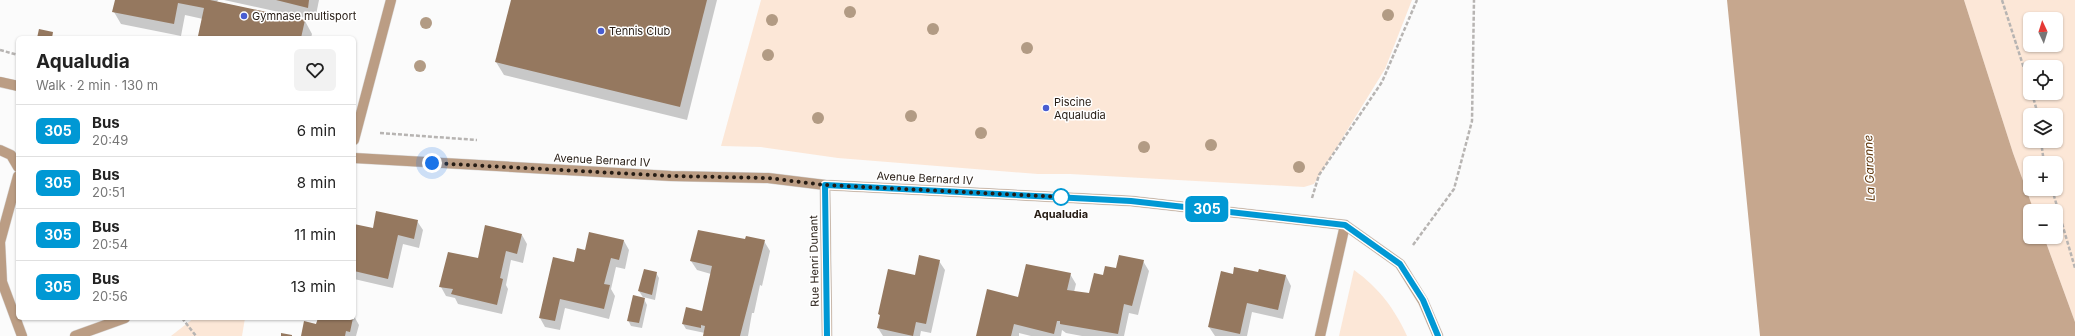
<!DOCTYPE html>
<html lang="en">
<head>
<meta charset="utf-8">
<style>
  body { margin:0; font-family:Inter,sans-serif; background:#f2f2f2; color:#222; height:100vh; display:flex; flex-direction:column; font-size:15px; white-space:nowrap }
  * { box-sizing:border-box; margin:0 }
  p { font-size:13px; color:#767676 }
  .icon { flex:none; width:22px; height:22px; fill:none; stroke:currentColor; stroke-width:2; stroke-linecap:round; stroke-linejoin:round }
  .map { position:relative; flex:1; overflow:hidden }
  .side { position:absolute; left:16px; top:36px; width:340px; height:284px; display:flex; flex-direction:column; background:#fff; border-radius:6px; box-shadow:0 1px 3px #0004 }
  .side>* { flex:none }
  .badge { padding:0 8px; border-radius:6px; font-size:14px; line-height:26px }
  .needle { width:26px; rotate:356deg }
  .fabs { position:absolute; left:2023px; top:12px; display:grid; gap:8px }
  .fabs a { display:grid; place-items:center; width:40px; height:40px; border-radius:6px; background:#fff; box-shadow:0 1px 3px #0004; font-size:20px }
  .you { position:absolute; width:20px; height:20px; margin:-10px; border:3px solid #fff; border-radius:50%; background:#1a73e8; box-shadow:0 0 0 6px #1a73e833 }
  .map>.badge { position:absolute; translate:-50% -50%; box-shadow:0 0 0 2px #fff }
  .round { display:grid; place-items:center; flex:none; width:42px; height:42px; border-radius:6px; background:#f2f2f2 }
  .headline { display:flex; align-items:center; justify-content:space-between; height:68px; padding:0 20px }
  h1 { font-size:19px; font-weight:700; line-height:30px }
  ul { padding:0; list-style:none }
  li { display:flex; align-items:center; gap:12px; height:52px; padding:0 20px; border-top:1px solid #e0e0e0 }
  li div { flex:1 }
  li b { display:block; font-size:15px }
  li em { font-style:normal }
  li .badge { min-width:44px; font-weight:700; text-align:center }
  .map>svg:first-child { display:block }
</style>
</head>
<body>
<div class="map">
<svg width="2075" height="336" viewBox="0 0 2075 336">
  <rect width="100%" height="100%" fill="#fbfbfb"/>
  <!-- green -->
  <g fill="#fce7d7" fill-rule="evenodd">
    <path d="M761,0H1412L1385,69L1314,184L1304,187L1070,174H1038L838,158L761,147L721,146Z"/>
    <path d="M1964,0H2075V322L2044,237H2056V211H2034L2013,153ZM2030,19H2056V45H2030ZM2030,67H2056V93H2030ZM2030,115H2056V141H2030ZM2030,163H2056V189H2030Z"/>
    <path d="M1354,270C1379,288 1394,308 1407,336H1339Z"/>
    <path d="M194,318H245L242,336H171Z"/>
  </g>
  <!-- water -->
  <path fill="#c6a78e" d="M1727,0H1964L2013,153L2034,211H2030V237H2044L2075,322V336H1760Z"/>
  <!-- shadow -->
  <g fill="#0003">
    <path d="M116,0H218L217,2L305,21L312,34L311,38H200L203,19L185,15L181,36L121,24L114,12Z"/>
    <path d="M224,0H319L315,20Z"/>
    <path d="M512,0H717L687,120L504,75L496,62Z"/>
    <path d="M417,221L423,230L419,248L403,244L393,288L354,279V231L373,229Z"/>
    <path d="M522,235L527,244L523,263L511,260L506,285L508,289L502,314L458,304L455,298L446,296L441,287L479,259Z"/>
    <path d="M746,240L764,241L770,251L762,286L760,285L754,313H752L748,336H704L705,333L686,329L683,324L703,312L711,274L697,270L691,261Z"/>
    <path d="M624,241L629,250L625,269L616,267L611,289L615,296L609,319L565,308L560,330L545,327L540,318L575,263L586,251Z"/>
    <path d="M939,261L945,270L931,333L921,331L920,336H883L878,328L881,317L879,314L916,276Z"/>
    <path d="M1143,261L1149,271L1138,315L1129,313L1124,336H1082L1066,333L1062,330L1061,336H1031L1019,333V336H977L1018,298L1070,274L1076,284L1074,292L1090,294L1104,276L1117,269Z"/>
    <path d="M656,273L659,278L655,300L643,297L647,305L642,328L631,326L628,320L644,299L639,291Z"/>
    <path d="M1259,273L1286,276L1291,286L1283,319L1252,312L1247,336H1215L1209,327L1235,275Z"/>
    <path d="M354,316L359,325L356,336H302L316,325L319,318H354Z"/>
  </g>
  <!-- building -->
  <g fill="#95785f">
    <path d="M115,0H210L305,20L301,38H206L198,36L204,8L178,3L174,24L112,12Z"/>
    <path d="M276,0H309L308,8Z"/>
    <path d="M511,0H707L680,107L495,62Z"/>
    <path d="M39,29L53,32L52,38H37Z"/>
    <path d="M376,211L418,220L414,239L398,235L388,279L354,271V224L373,228Z"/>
    <path d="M485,225L522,234L517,254L506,251L500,278L503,279L497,305L451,294L453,289L439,287L448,252L478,258Z"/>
    <path d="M698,230L745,239L746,236L765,240L740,336H703L705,326L701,325V328L682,324L686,307L702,311L712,266L690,261Z"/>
    <path d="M589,232L624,240L619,260L611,258L604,284L610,285L604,309L560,299L555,321L539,318L553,257L574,262L577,248L585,250Z"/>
    <path d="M919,255L940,260L926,324L916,322L913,336L877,328L880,315L878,314L888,269L915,275Z"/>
    <path d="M1119,255L1144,260L1132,306L1124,304L1118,334L1060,324V321H1057L1054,334L1014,324L1011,336H976L987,289L1018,297L1026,264L1071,273L1067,290L1089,293L1094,273L1103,275L1105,266L1116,268Z"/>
    <path d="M1234,267L1258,272L1259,269L1286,275L1278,310L1247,303L1240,334L1208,327L1221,271L1233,274Z"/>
    <path d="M644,269L657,272L652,295L638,291Z"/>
    <path d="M633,295L645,298L639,323L627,321Z"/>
    <path d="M318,318H353L350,332L346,331L345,336H301L304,321L316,324Z"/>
    <path d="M281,333L292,335V336H281Z"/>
  </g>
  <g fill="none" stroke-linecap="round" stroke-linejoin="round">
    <defs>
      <g id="service">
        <path d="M354,140L391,0"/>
        <path d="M0,150L11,155L18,167"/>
        <path d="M18,176L0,242L2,282L22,336"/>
      </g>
      <g id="minor">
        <path d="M0,82L18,86"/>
        <path d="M354,158L671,176L768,178L825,185L1131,201L1345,225L1400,264L1423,301L1438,336"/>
        <path d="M825,185L827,336"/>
        <path d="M75,336L125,318"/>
        <path d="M1320,336L1345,225"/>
      </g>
    </defs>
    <!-- service casing -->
    <use href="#service" stroke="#d9d7d6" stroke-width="11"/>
    <!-- minor casing -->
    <use href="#minor" stroke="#d9d7d6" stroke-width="11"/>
    <!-- path -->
    <g stroke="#b7b4b2" stroke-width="2.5" stroke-dasharray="4 2" stroke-linecap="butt">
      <path d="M2002,0L2030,87"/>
      <path d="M0,50L18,55"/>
      <path d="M2032,93L2038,115"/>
      <path d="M380,133L477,140"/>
      <path d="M2041,141L2044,163"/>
      <path d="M2052,189L2075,268"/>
      <path d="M1312,198L1319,175L1382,82L1417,0"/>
      <path d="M1413,245L1454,189L1472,121L1474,0"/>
      <path d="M182,318L196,336"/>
    </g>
    <!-- service -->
    <use href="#service" stroke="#bb9d84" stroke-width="10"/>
    <!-- minor -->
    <use href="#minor" stroke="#bb9d84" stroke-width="10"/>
  </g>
  <!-- trees -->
  <g fill="#b29b84">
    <circle cx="850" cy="12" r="6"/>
    <circle cx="1388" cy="15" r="6"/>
    <circle cx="772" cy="20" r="6"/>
    <circle cx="426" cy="23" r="6"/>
    <circle cx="933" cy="29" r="6"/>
    <circle cx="1027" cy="48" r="6"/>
    <circle cx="768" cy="55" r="6"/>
    <circle cx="420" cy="66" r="6"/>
    <circle cx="911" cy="116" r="6"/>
    <circle cx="818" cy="118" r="6"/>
    <circle cx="981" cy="133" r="6"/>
    <circle cx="1211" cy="145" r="6"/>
    <circle cx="1144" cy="147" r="6"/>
    <circle cx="1299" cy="167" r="6"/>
  </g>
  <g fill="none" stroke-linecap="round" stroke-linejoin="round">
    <defs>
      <path id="line" d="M827,336L825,185L1131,201L1345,225L1400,264L1423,300L1438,336"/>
    </defs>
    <!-- line casing -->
    <use href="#line" stroke="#fff" stroke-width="9"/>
    <!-- line -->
    <use href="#line" stroke="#0098d4" stroke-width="6"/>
    <!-- walk -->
    <path stroke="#261c14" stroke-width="4" stroke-dasharray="0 7.2" d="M432,163L671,176L768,178L825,185L1061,197"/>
  </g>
  <!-- markers -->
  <g fill="#495dd1" stroke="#fff" stroke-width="1.5">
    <circle cx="244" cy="16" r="4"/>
    <circle cx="601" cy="31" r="4"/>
    <circle cx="1046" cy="108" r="4"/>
  </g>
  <circle fill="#fff" stroke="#0098d4" stroke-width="2" cx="1061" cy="197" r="8"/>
  <g text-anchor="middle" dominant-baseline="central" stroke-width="3" stroke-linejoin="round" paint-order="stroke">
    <!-- poi labels -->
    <g font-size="11" fill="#261c14" stroke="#fff" text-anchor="start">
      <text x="252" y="16">Gymnase multisport</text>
      <text x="609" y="31">Tennis Club</text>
      <text x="1054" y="102">Piscine<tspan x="1054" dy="13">Aqualudia</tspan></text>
    </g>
    <!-- street labels -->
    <g font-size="11" fill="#261c14" stroke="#fff">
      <text transform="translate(602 160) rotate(3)">Avenue Bernard IV</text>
      <text transform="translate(925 178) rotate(3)">Avenue Bernard IV</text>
      <text transform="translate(814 261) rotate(-91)">Rue Henri Dunant</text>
    </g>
    <!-- stop labels -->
    <g font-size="11" font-weight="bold" fill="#261c14" stroke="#fff">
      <text x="1061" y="214">Aqualudia</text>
    </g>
    <!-- water labels -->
    <g font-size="12" font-style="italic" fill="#60370b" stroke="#fff">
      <text transform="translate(1869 168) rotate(-92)">La Garonne</text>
    </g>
  </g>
</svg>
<div class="fabs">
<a><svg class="needle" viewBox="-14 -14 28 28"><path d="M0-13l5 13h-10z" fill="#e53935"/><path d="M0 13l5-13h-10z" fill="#767676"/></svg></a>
<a><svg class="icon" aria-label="locate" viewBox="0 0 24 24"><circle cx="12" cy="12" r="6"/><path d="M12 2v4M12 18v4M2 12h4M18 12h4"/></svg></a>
<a><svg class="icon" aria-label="layers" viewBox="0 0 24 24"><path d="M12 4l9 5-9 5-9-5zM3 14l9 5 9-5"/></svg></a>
<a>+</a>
<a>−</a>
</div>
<div class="you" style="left:432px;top:163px"></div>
<b class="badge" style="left:1207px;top:209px;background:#0098d4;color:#fff">305</b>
<section class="side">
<div class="headline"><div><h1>Aqualudia</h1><p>Walk · 2 min · 130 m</p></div><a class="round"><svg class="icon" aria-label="heart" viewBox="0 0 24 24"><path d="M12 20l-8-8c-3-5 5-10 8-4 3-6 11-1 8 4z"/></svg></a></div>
<ul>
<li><span class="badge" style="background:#0098d4;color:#fff">305</span><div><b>Bus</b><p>20:49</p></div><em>6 min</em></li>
<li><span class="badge" style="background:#0098d4;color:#fff">305</span><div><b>Bus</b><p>20:51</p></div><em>8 min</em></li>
<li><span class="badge" style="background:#0098d4;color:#fff">305</span><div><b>Bus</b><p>20:54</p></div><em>11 min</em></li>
<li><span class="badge" style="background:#0098d4;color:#fff">305</span><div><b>Bus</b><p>20:56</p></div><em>13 min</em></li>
</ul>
</section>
</div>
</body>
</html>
